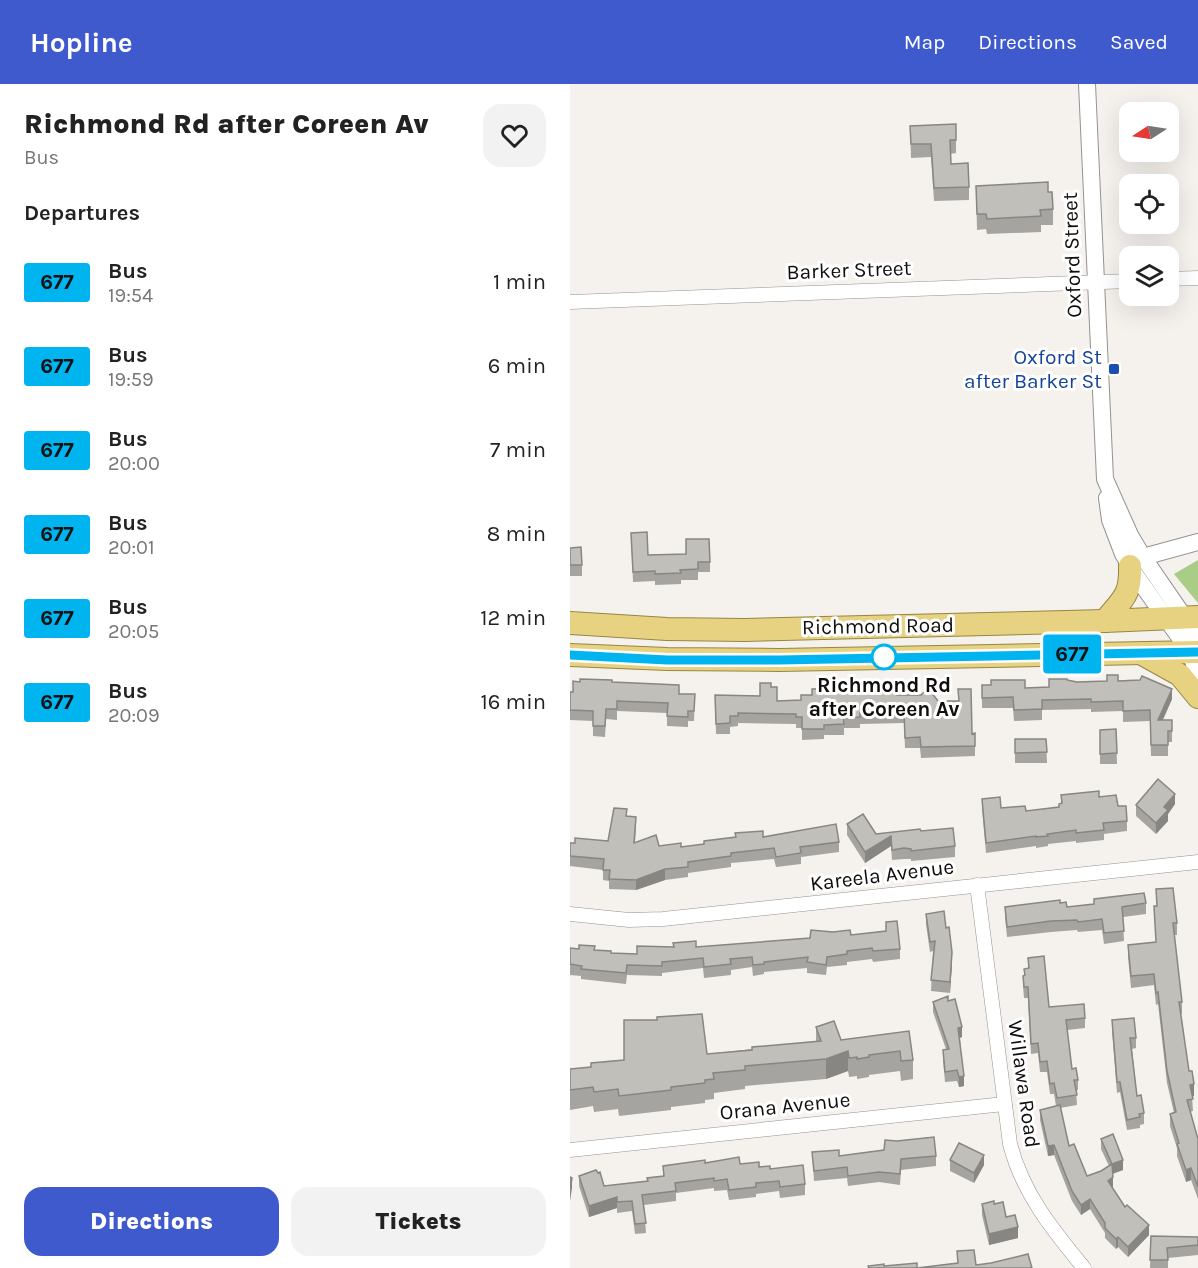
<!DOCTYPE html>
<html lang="en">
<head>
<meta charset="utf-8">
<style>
  body { margin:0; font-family:Karla,sans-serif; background:#f2f2f2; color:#222; height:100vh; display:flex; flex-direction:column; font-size:22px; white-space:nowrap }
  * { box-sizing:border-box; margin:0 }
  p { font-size:20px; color:#767676 }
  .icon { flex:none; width:33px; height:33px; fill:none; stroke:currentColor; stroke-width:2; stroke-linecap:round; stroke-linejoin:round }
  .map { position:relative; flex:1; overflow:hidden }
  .panel { display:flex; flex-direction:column; background:#fff; width:570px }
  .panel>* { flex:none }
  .badge { padding:0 12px; border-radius:4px; font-size:21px; line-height:39px }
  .needle { width:39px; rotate:258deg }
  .controls { position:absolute; left:549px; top:18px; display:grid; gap:12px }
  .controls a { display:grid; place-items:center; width:60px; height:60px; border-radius:12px; background:#fff; box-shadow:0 6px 24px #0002; font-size:30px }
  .map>.badge { position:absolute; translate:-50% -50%; box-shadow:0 0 0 3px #fff }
  h2 { padding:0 24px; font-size:22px; line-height:54px }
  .round { display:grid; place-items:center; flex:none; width:63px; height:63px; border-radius:18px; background:#f2f2f2 }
  .head { display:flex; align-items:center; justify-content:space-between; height:102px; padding:0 24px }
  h1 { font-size:28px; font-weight:800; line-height:45px }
  .cta { display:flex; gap:12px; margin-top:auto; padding:12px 24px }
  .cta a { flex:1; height:69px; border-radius:18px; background:#3e5acd; color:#fff; font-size:24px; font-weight:800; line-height:69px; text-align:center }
  .cta a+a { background:#f2f2f2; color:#222 }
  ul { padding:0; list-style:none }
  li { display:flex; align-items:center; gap:18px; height:84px; padding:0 24px }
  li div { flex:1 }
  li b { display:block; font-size:22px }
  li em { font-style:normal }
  li .badge { min-width:66px; font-weight:700; text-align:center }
  header { display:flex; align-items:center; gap:36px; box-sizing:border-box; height:84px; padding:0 30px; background:#3e5acd; color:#fff }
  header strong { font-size:28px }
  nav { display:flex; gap:33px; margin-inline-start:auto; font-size:21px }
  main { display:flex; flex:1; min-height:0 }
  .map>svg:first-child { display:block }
</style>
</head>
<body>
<header>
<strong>Hopline</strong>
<nav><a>Map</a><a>Directions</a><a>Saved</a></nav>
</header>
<main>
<section class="panel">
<div class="head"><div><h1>Richmond Rd after Coreen Av</h1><p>Bus</p></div><a class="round"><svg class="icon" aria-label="heart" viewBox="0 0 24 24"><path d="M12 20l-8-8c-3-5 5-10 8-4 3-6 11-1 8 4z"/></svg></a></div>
<h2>Departures</h2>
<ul>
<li><span class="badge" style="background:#00b5ef;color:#111">677</span><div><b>Bus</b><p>19:54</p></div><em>1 min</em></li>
<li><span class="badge" style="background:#00b5ef;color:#111">677</span><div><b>Bus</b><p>19:59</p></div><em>6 min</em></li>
<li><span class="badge" style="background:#00b5ef;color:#111">677</span><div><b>Bus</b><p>20:00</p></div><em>7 min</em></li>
<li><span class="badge" style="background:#00b5ef;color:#111">677</span><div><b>Bus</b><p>20:01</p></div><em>8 min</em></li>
<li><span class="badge" style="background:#00b5ef;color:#111">677</span><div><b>Bus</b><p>20:05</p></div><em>12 min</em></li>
<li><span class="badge" style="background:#00b5ef;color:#111">677</span><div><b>Bus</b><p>20:09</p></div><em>16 min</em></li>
</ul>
<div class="cta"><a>Directions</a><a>Tickets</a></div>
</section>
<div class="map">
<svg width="628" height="1184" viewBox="0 0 628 1184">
  <rect width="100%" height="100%" fill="#f5f2ee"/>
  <!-- green -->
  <path fill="#a9cd86" d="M628,476V519L604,490Z"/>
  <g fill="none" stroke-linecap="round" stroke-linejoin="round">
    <defs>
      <g id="minor">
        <path d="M598,195L628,194"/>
        <path d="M0,218L560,197"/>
        <path d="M407,801L440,1060C453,1110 482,1145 514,1184"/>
        <path d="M0,830L59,836L93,835L628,778"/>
        <path d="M0,1066L434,1020"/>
      </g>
      <g id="tertiary">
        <path d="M517,0L535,395L560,451L573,473L628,553"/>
        <path d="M537,414L540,436L553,470L566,492L620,568L628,592"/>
        <path d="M573,473L628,458"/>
      </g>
      <g id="trunk">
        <path d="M535,537C552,515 561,513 560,482"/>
        <path d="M0,539L97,545L175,546L535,537L628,533"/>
        <path d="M0,571L97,575L209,576L628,568"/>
        <path d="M574,571L610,591L628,613"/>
      </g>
    </defs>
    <!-- minor casing -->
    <use href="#minor" stroke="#95938f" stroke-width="15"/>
    <!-- tertiary casing -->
    <use href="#tertiary" stroke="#95938f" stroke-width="18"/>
    <!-- trunk casing -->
    <use href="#trunk" stroke="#978643" stroke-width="24"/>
    <!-- minor -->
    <use href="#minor" stroke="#fff" stroke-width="14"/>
    <!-- tertiary -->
    <use href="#tertiary" stroke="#fff" stroke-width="16"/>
    <!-- trunk -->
    <use href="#trunk" stroke="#e6d280" stroke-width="22"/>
  </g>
  <!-- wall -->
  <g fill="#a6a4a0">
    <path d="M386,40V69L380,70L381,80L399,103V116L364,117L361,73L341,74L340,42Z"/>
    <path d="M406,102L478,108L483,125V141H471V148L417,150L416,145L407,146Z"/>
    <path d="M61,449L78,471L140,478V488H128V496H111V500L85,501V497L63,498Z"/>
    <path d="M0,464L12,481V492H0Z"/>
    <path d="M497,596L507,598L548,597L602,615L593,636H602V658H598V672H581L580,637L553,638V627L521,628V625L472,626V636L444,637L443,624H412V601L455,604L479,603Z"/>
    <path d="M42,598L109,610H125L124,637H118V643L97,642V629L47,627V636L36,635L35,653L23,652V637L0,636V608Z"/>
    <path d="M282,608L289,609L327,611L368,617L402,650L405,649V672L351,674L350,664H335L334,639L290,640V644H274V651H254V655L232,656V644H226V640L168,639V642L160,643V650H146L145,611L190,612L207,617L231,616L242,611Z"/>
    <path d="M546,645L547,680H530V646Z"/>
    <path d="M445,655H476L477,679H445Z"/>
    <path d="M491,711L529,713L548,722L557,737V747L534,750V756L506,759V757L478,760V762L466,764V762L416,769L412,725V715L431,724L456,727L489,723L491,719Z"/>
    <path d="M605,720L598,730V737L586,750L566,732V721Z"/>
    <path d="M57,732L66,743L65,759L89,762L111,763L193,753L269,758V768L231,773V780L206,783L204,775L161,779V783L118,789V793L95,796L66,806L39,805V797L33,796V786L0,782V759L38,757Z"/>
    <path d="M277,740L306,750L351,747L385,762V773L341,777V775H334L322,776L321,762L295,779L277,751Z"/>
    <path d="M586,805L607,839V851H604L612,918V930H611L619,987L624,1012H622L623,1027L620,1028L628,1055V1115L621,1096L616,1098L607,1072V1064L600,1042V1030L604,1029L597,999L588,920L586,921L584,901L561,904L558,873V861L586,858L584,822H587Z"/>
    <path d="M524,815L576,819V830L553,833L554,857L534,860L532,846L508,848L507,846L481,848L437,853L435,833V823L490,819L497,823L524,820Z"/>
    <path d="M356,830L376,844L382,879L380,909L361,907L363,867L360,868L356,840Z"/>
    <path d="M316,838L330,865V875L303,878L302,875L277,878V881L257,883L256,891L237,889V884L194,888V890L183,892L182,883L161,886V891L134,894L133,884L92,889V892L57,891L56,900L11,895V892L0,891V864L25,866L41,869L67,870L103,863H126L281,851L316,847Z"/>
    <path d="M458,874L479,923L515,934V944L497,946L502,985L508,996V1006H506L507,1021L490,1024L499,1062L517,1092L531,1087L539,1082L531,1065V1055L553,1086L542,1090V1104L555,1123L579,1151L558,1173L548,1163L546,1165L535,1154V1149L520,1125L511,1131L502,1117L484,1071L478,1072L470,1036V1026L486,1022L484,1010H480L477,988H470L468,969L461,970L458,914H454L453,902V892L454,891V885H458Z"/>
    <path d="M378,917L392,953L390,954L394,1002L389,1003L387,997L375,998L373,976V966L376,965L363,928V918Z"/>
    <path d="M542,936L566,954V964L562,965L567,1012L574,1029V1040L570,1041V1044L557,1046L550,1008L547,1009L542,947Z"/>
    <path d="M246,943L271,956L339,947L343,976V995L331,997L330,987L299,991V993L287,995V992L279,993L278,987L256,995L175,1002V1005L144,1009V1015L135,1016V1019L101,1023V1026L49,1032L48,1025L24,1028L23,1022L0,1026V985L246,958Z"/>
    <path d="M242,1068L269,1072H366V1082L331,1086L330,1101L309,1098L278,1102L277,1094L244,1097Z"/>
    <path d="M380,1076L414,1081L404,1099L380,1087Z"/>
    <path d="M135,1079L170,1080L200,1085L235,1100V1111L210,1114L209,1107L186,1110V1113L159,1116L157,1106L144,1107V1104L106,1109V1117L74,1121L76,1149L65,1150L62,1127L47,1129V1124L19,1133L9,1102V1092L34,1102L77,1097L93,1092V1082Z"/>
    <path d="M412,1120H424L436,1133L448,1154L419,1161L412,1131Z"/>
    <path d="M581,1152L628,1153V1171L598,1174V1184H580Z"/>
  </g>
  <!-- shaded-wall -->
  <g fill="#878682">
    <path d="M602,605V615L588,646V636Z"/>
    <path d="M605,710V720L598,730V737L586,750V739L594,723Z"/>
    <path d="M321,752V762L295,779V768Z"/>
    <path d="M95,785V796L66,806V796Z"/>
    <path d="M382,868V879L380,909V898Z"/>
    <path d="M392,943V953L388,955V944Z"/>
    <path d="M278,967V987L256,995V975Z"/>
    <path d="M394,992V1002L389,1003V993Z"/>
    <path d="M624,1000V1012L620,1013V1001Z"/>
    <path d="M484,1061V1071L478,1072V1062Z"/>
    <path d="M414,1071V1081L404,1099V1089Z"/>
    <path d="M553,1076V1086L542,1090V1080Z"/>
    <path d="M621,1084V1096L616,1098V1086Z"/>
    <path d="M543,1093V1104L538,1107V1097Z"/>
    <path d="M2,1094V1104L0,1117V1107Z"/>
    <path d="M47,1113V1124L19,1133V1122Z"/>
    <path d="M520,1115V1125L511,1131V1121Z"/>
    <path d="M579,1141V1151L558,1173V1163Z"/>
    <path d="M448,1143V1154L419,1161V1150Z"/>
    <path d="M548,1153V1163L546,1165V1155Z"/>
  </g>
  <!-- building -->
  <g fill="#c1bfba" stroke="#878682" stroke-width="1.5">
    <path d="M386,40V56H380L381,80L398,79L399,103L364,104L361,60H341L340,42Z"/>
    <path d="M478,98V108H482L483,125L470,126L471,132L417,135L416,130H407L406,102Z"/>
    <path d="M77,448L78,471L116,470V455H139L140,478H128V485L110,486L111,489L85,490V487L63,488L61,449Z"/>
    <path d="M11,463L12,481H0V464Z"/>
    <path d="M537,591H548V597L570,596L572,592L602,605L588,636H602V647H598V661H581L580,626L553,627V617L521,618V615L472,616V625L444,626L443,613L412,614V601H421V596H455V604L479,603V595H497V596L507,598L537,597Z"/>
    <path d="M10,595L42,596V598L109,601V610H125L124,627H118V633L97,632L98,619L47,617V625H36L35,642H23V627L0,626V608H3V597L10,598Z"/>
    <path d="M190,599H201V603H207V617L231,616V611H242V605L282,604V608L289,607V609L327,606V611H351L354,608H361L368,617H389L388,605H401L402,650L405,649V662L351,663L350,653L335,654L334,628L290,629V633L273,634L274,640L254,641V645H232V633H226V630L168,629V632H160V639L146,640L145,611L190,612Z"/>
    <path d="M546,645L547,669L530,670V646Z"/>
    <path d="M445,655H476L477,668L445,669Z"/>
    <path d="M588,695L605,710L594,723L598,726L586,739L566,721Z"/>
    <path d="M529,707V713L546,711L548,722H556L557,737L533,739L534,746L506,749V746L477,750L478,752L466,753V752L416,759L412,715L430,713L431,724L455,722L456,727L489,723V720L492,719L491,711Z"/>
    <path d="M44,724L57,725L56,732L66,733L64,759L86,751L89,762L111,759V763L134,760V757L166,753L165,749L193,747V753L266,740L269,758L230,763L231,769L206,773L204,764L161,769V772L118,778V783L95,785L66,796L39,795L40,786H33L34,775L0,772V759H5V754L38,757Z"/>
    <path d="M293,730L306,750L350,745L351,747L383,744L385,762L341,767V765L334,764L322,766L321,752L295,768L277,740Z"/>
    <path d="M603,804L607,839H603L612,918H609L619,987H622L624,1000L620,1001L623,1015L617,1016L628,1055V1103L621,1084L616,1086L607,1060L609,1059L600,1030L606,1028L597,987L588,908L586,909L584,890L561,892L558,861L586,858L584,822H587L586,805Z"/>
    <path d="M574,809L576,819L552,823L554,847L534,849L532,835L508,838L507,836L481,837L437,843L435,823L490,816V819L496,818L497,823L524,820V815Z"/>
    <path d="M374,827L376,844L379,843L382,868L380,898L361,896L365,857L360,858L356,830Z"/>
    <path d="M327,837L330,865L303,867L302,864L277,867V870L257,873L256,881L237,878L238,873L194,878V880L183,881L182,873L160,875L161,880L134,883L133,874L92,878V882L57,881L56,889L11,885L12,882L0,880V864L9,865V861L25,862L24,866L41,867V869L67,870V862L104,863L103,859L126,857V863L240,854L241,846L263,848L280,846L281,851L316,847V838Z"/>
    <path d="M474,872L479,923L514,920L515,934L496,936L502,985L506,984L508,996H504L507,1011L487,1014L484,999L480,1000L477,977L470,978L468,959L461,960L458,903H454L453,892L455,891L454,885L459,884L458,874Z"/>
    <path d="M378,912V917L385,915L392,943L388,944L394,992L389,993L387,986L375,988L373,966L379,965L363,918Z"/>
    <path d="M132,930L137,970L182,966V963L251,957L246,943L264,937L271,956L339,947L343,976L331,977L330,967L299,971V973L287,975V973L279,974L278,967L256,975L175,982V986L143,989L144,995L135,996V999L101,1003V1006L49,1012L48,1005L24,1008L23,1003L0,1006V985L21,983V979L54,976V936H87V933Z"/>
    <path d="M564,934L566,954H560L567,1012L571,1011L574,1029L569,1030L570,1033L557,1036L550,998H547L542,936Z"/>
    <path d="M490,1021L499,1062L504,1060L517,1092L531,1087L542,1080L531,1055L543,1050L553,1076L542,1080L543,1093L538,1097L555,1123L557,1121L579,1141L558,1163L548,1153L546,1155L535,1144V1139L520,1115L511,1121L502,1107L484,1061L478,1062L470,1026Z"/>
    <path d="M364,1053L366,1072L331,1075L330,1090L309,1088L278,1092L277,1083L244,1087L242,1068L269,1066V1072L314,1066L315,1056L327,1057Z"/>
    <path d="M389,1059L414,1071L404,1089L380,1076Z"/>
    <path d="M169,1073L170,1080L189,1078V1083L200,1082V1085L233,1081L235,1100L210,1103L209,1097L186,1099V1103L159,1106L157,1095L144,1097V1094L105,1099L106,1107L72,1111L76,1139L65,1140L62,1117L47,1118V1113L19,1122L9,1092L26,1086L28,1089L30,1088L34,1102L78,1097L77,1094L94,1092L93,1082L135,1076V1079Z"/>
    <path d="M0,1093L2,1094L0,1107Z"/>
    <path d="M424,1117V1120L433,1118L436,1133L445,1131L448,1143L419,1150L412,1120Z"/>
    <path d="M581,1152L628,1153V1161L597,1164L598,1176H580Z"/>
    <path d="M404,1166L406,1181L421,1179L458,1170L462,1184H299L298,1182L314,1180V1182L347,1179V1184L388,1179L387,1167Z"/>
  </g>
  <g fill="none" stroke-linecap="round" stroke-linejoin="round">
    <defs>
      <path id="line" d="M0,571L97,576H209L628,568"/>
    </defs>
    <!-- line casing -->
    <use href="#line" stroke="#fff" stroke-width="14"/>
    <!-- line -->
    <use href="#line" stroke="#00b5ef" stroke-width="9"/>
  </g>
  <!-- markers -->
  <rect fill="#1a4fb4" stroke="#fff" stroke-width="2" x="538" y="279" width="12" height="12" rx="3"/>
  <circle fill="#fff" stroke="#00b5ef" stroke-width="3" cx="314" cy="573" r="12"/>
  <g text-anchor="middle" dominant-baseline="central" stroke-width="6" stroke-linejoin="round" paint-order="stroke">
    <!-- street labels -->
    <g font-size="21" fill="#0f0e0c" stroke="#fff">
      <text transform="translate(502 171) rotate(-92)">Oxford Street</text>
      <text transform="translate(279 186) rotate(-2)">Barker Street</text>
      <text transform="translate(308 542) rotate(-1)">Richmond Road</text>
      <text transform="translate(312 791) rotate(-7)">Kareela Avenue</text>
      <text transform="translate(454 1000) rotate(82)">Willawa Road</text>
      <text transform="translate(215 1022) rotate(-6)">Orana Avenue</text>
    </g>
    <!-- transit labels -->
    <g font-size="21" fill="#164399" stroke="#fff" text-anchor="end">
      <text x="532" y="273">Oxford St<tspan x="532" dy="24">after Barker St</tspan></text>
    </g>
    <!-- stop labels -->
    <g font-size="21" font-weight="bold" fill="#0f0e0c" stroke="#fff">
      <text x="314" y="601">Richmond Rd<tspan x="314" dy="24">after Coreen Av</tspan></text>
    </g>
  </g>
</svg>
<div class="controls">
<a><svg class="needle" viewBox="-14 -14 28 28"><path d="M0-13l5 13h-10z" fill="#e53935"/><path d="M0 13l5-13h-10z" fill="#767676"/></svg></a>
<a><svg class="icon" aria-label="locate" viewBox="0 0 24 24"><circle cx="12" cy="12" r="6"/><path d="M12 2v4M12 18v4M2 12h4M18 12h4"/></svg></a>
<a><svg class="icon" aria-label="layers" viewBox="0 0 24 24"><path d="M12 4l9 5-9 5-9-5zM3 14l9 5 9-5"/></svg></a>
</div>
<b class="badge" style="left:502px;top:570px;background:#00b5ef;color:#111">677</b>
</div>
</main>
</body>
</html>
